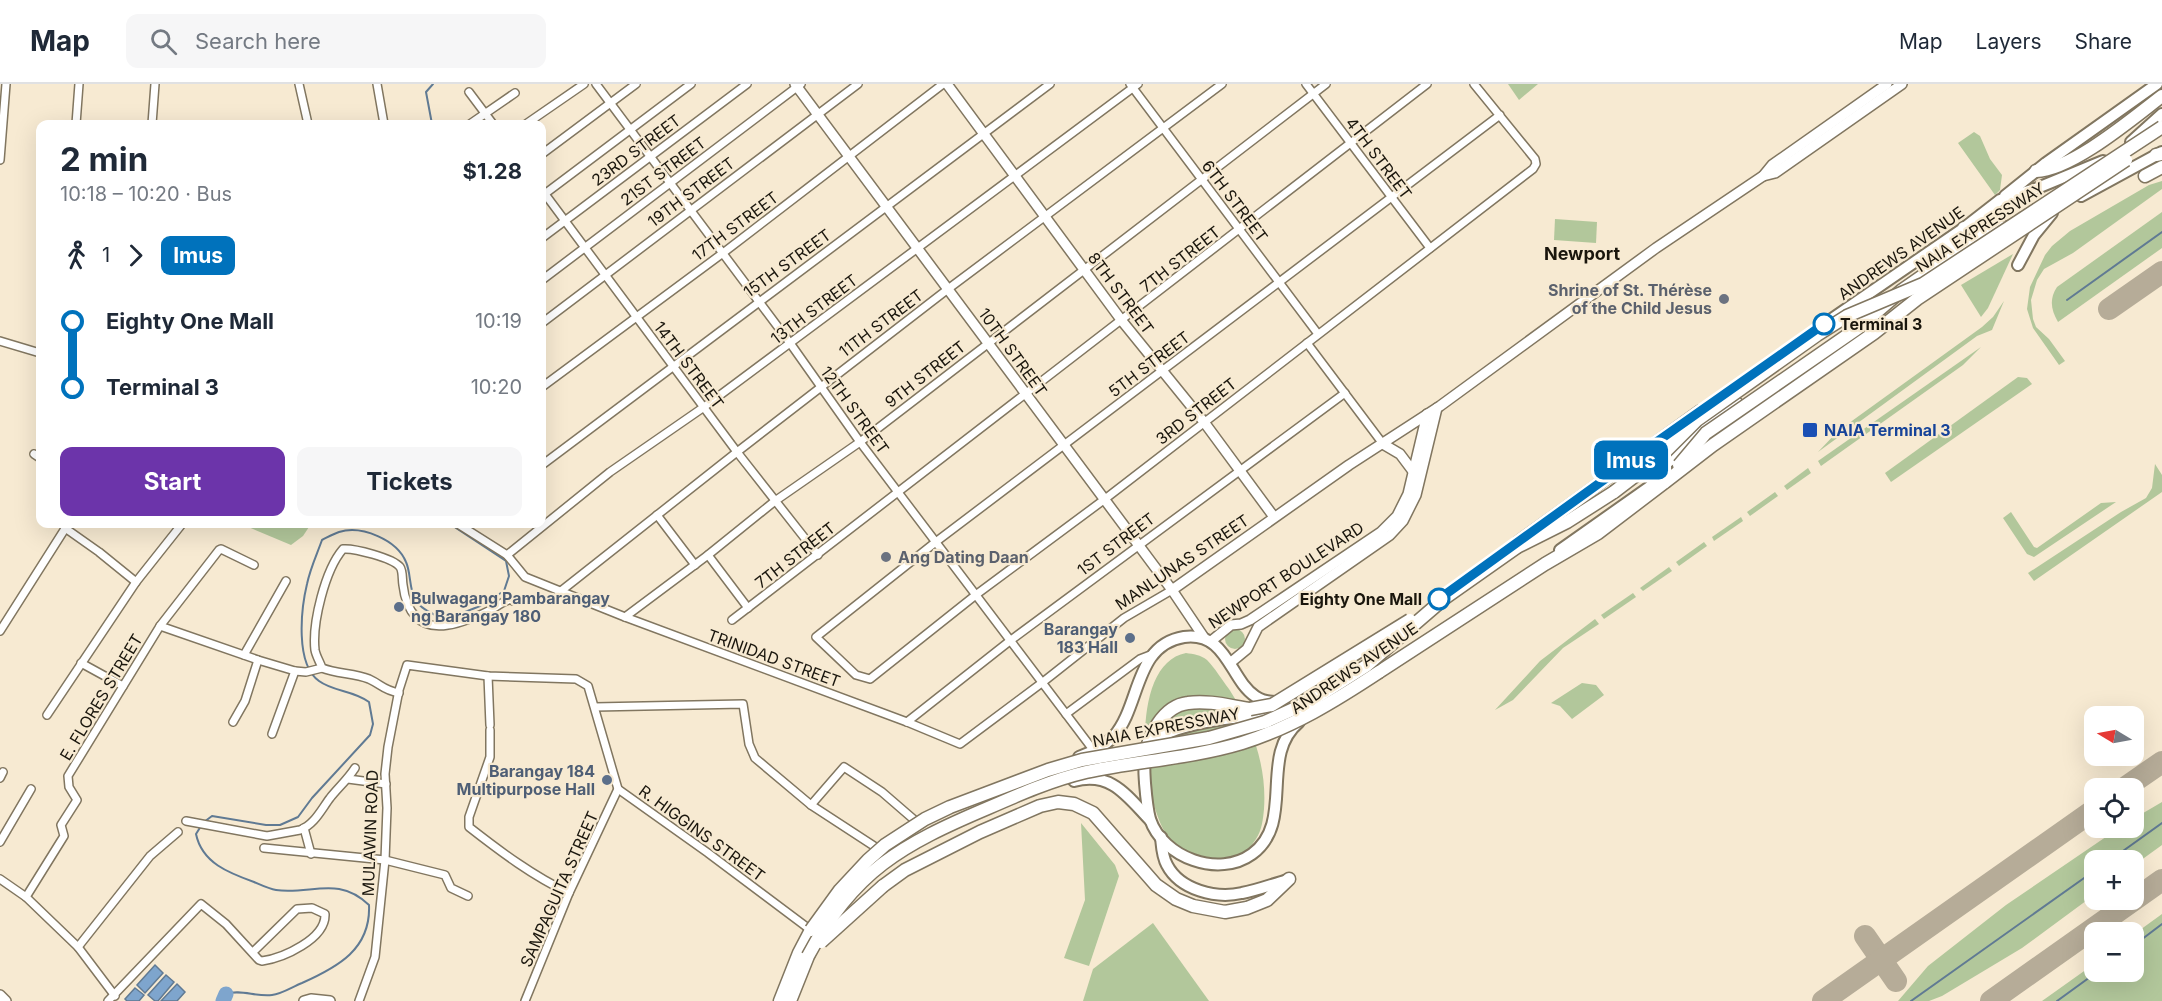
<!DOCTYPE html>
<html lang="en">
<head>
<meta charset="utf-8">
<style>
  body { margin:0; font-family:Inter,sans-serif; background:#f6f6f7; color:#1f2937; height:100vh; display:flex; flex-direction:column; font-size:22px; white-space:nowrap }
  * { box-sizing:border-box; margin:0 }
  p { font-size:20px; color:#747a83 }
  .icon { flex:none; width:33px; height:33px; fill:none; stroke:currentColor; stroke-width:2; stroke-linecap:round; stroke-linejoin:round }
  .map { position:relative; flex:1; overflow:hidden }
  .details { position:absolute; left:36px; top:36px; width:510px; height:408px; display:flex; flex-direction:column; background:#fff; border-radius:12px; box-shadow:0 6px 24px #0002 }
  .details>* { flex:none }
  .badge { padding:0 12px; border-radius:9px; font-size:21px; line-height:39px }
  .needle { width:39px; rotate:280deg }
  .tools { position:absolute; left:2084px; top:622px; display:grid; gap:12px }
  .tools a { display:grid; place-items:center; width:60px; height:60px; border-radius:12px; background:#fff; box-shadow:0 6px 24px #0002; font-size:30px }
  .map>.badge { position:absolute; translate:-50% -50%; box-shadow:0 0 0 3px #fff }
  .legs { display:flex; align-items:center; gap:9px; height:66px; padding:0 24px; font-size:20px }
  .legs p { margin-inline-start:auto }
  .headline { display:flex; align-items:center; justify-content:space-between; height:102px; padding:0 24px }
  h1 { font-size:33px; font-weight:700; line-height:45px }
  .primary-button { display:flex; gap:12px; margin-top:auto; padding:12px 24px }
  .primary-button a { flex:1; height:69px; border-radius:12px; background:#6c34aa; color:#fff; font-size:24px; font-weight:700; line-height:69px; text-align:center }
  .primary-button a+a { background:#f6f6f7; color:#1f2937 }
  ul { padding:0 24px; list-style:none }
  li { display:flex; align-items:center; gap:21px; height:66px; font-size:22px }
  li i { display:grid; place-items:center; width:9px; height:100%; margin:0 8px; background:currentColor }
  li i::after { content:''; width:15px; height:15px; margin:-8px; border:4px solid; border-radius:50%; background:#fff }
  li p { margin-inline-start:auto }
  li:first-child i { background:linear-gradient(#0000 50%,currentColor 0) }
  li:last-child i { background:linear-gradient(currentColor 50%,#0000 0) }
  header { display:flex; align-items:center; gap:36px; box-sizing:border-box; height:84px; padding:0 30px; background:#fff; border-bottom:2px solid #e0e1e3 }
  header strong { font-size:28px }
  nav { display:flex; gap:33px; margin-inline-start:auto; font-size:21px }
  .search { width:420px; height:54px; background:#f6f6f7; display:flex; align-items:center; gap:15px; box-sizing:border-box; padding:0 21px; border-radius:12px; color:#747a83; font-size:22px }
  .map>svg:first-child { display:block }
</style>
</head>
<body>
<header>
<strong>Map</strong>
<div class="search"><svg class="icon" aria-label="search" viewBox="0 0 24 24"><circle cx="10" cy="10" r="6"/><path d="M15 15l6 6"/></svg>Search here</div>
<nav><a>Map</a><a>Layers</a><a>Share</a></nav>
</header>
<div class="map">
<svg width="2162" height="917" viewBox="0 0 2162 917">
  <rect width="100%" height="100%" fill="#f7ead2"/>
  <!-- green -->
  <g fill="#b2c79b">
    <path d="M1508,0H1538L1519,16Z"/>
    <path d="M1974,48L1980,52L1990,75L2002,91L2000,106L1995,111L1958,59Z"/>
    <path d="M2162,97V105L2073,169L2044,185L2037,196L2031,216L2033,235L2036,243L2049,255L2065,277L2059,281L2033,244L2027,225L2030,203L2045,171L2052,162L2070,147L2149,101Z"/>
    <path d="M2162,128V164L2058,238C2051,226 2049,215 2057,203Z"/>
    <path d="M1555,135L1597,138L1596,159L1554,156Z"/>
    <path d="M2013,170L1988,224L1981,233L1961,201Z"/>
    <path d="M2004,217L1992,246L1977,252L1818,368L1838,347L1982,243L1993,233Z"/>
    <path d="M1981,263L1963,281L1821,382L1818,377Z"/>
    <path d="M2018,293L2027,294L2032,300L1891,398L1885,389Z"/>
    <path d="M2155,380L2162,391V408L2034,497L2028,489L2121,428L2146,414L2152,404Z"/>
    <path d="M1808,384L1811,389L1787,406L1784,402Z"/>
    <path d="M1775,408L1778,412L1750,432L1747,428Z"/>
    <path d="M2116,418L2034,473L2027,470L2003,434L2011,428L2034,463L2037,464L2101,419Z"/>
    <path d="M1741,433L1743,437L1714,457L1712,453Z"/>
    <path d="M241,440H311L303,452L291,461Z"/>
    <path d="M1704,458L1707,462L1679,482L1676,478Z"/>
    <path d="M1669,483L1672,487L1643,507L1640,504Z"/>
    <path d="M1633,509L1636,513L1604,535L1601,531Z"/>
    <path d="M1595,535L1599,540L1563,564L1513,616L1495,626L1540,577Z"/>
    <circle cx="1235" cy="555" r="10"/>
    <path d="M1186,569C1193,570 1201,571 1207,576C1215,584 1222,596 1229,605C1252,641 1267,682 1264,725C1263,735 1262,746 1256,755C1247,770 1232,778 1214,776C1198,773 1181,769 1170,756C1141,720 1127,580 1186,569Z"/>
    <path d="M1582,599L1596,601L1604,611L1572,635L1560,622L1551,619Z"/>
    <path d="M2162,718V761L2133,782V777H2094V811L2022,864L1942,912L1929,917H1898L1928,882L2006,821L2119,744H2133V735Z"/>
    <path d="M1081,739L1115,781L1119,792L1089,882L1064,874L1085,816Z"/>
    <path d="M2162,830V917H2042L2094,880V888H2133V851Z"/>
    <path d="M1153,839L1209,917H1083L1093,885Z"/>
  </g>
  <!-- water -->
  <g fill="#7ea5cd" stroke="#607a93" stroke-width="1.5">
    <path d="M155,881L163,889L145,909L137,901Z"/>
    <path d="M166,891L174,898L158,917H155L148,911Z"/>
    <path d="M177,900L185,908L177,917H161Z"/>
    <path d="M135,904L144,911L139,917H127L125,915Z"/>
  </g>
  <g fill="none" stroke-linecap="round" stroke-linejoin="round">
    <!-- stream -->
    <g stroke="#607a93" stroke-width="2">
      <path d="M432,40L426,8L433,0"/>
      <path d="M2067,216L2162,148"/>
      <path d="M204,738L212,732L266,741H280L298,733L312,714L370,651L373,640L369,618C353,606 334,608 319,597C295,580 301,525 307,500C310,485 317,470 322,456C328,453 333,450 339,448C362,441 397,456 406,478C411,489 409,504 415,515C421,526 434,530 445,536L480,522L504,507L509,492L506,477L450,440"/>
      <path d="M201,742L196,750C202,779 229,789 254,798C261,801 269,805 276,806C311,811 338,791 369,821C371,865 338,883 302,899C292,903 282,910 272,911C256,913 240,905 226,910"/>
      <path d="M2109,777L2162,739"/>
      <path d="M2133,862L2162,840"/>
      <path d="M1911,917L2094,787"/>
      <path d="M2057,917L2097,888"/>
    </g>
    <!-- river -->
    <path stroke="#7ea5cd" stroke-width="15" d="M223,917L226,910"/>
    <!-- taxiway -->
    <g stroke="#b6ac98" stroke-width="22">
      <path d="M2109,225L2162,188"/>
      <path d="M2123,705L2162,678"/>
      <path d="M1865,852L1896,897"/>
      <path d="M1823,917L2094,726"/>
      <path d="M1991,917L2162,796"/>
    </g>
    <defs>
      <g id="street">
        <path d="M299,0L308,40"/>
        <path d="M377,0L384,40"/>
        <path d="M596,0L790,259L860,358L1094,667"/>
        <path d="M1130,0L1318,250"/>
        <path d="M1306,0L1430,164"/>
        <path d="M1474,0L1535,75L1536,80L1533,85L1105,415L977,510L870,595L856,591L816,553L937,457L1500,31"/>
        <path d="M469,8L493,40"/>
        <path d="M76,40L79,0"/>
        <path d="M152,40L155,0"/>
        <path d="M470,40L515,9"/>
        <path d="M526,40L584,0"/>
        <path d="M542,70L636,0"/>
        <path d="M0,76L6,0"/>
        <path d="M542,106L737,368L818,471"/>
        <path d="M542,112L691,0"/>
        <path d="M542,154L747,0"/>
        <path d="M542,196L801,0"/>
        <path d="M542,239L858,0"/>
        <path d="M0,257L40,269"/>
        <path d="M1307,259L1383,360"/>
        <path d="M542,303L723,169L943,0"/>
        <path d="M34,370L40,374"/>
        <path d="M542,381L1050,0"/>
        <path d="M657,431L695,481"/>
        <path d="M458,440L507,471L525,493L625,533L907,638L960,660L1043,598L1124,534L1172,506"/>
        <path d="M65,444L99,468L136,498"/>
        <path d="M507,471L610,388L704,323L1138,0"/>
        <path d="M708,471L748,524"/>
        <path d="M561,507L737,368L948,205L1222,0"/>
        <path d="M625,533L708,471L775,417L860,358L1326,0"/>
        <path d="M732,536L1427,0"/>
        <path d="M160,542L258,576L295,587L306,588L322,584"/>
        <path d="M0,547L68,440"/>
        <path d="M244,571L286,497"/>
        <path d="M81,579L123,602"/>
        <path d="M488,592L490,641"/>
        <path d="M399,609C383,606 382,601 369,595C354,589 337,590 322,584C320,578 316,572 315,566C312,539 325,486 343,465C354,464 393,474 400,483C403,487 402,496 403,501C406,527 419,546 448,541C458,540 482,531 492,525C500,521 502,517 512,515L513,517"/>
        <path d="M595,623L743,620L749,660L755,674L811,721L880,766"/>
        <path d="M1066,630L1140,575L1153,570"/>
        <path d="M47,631L136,498L182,440"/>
        <path d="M233,638L245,617L258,576"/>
        <path d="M907,638L1011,556L1345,309"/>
        <path d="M490,646V673L469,733V743C501,768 533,792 569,809"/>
        <path d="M272,650L295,587"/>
        <path d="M0,694L3,688"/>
        <path d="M348,695L386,700"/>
        <path d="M811,721L844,683L882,708L919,740"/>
        <path d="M186,737L267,752L300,746C314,741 321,726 330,714C338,704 348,695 355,684"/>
        <path d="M304,744L311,770"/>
        <path d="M0,758L31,705"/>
        <path d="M264,764L385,776L445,791L451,804L468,812"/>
        <path d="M0,795L26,813L78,863L115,912"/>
        <path d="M26,813L64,752L61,741L77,716L69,703L68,692L160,542L219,466L221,465L254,481"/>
        <path d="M78,863L150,772L178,748"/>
        <path d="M108,917L201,820L226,840L259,876L262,877C283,874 326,855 325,830L312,824L297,825L253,868"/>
        <path d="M359,917L375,873L385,776L387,724L385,690L388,663L399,606L407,581L488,592L576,595L588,602L618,705L708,769L808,844"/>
        <path d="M525,917L569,809L618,705"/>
      </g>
      <g id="secondary">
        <path d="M795,0L1172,506L1205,555"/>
        <path d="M947,0L1122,237L1204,338L1274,433"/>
        <path d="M1763,92L1775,89L1902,0"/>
        <path d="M1383,360L1400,370L1412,386"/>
        <path d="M1172,506L1349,381L1440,322L1656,164L1763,92L1772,81L1887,0"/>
        <path d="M1210,558L1231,541L1241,540L1250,536L1381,448L1397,432L1408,410L1427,330"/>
        <path d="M1230,579L1247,565L1258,543L1390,451L1403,437L1416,411L1437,324"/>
        <path d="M0,911L6,917"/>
        <path d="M304,917L311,915L330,917"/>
      </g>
      <g id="primary">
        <path d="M2131,58L2162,30"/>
        <path d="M2005,112L2046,79L2157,0"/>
        <path d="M2081,112L2162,68"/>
        <path d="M2018,181L2034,151L2052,129"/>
        <path d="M1823,241L1964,144L2000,116L2035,105L2103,77"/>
        <path d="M1651,402L1661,383L1693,361"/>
        <path d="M1518,458L1700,327"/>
        <path d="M1560,466L1655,399"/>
        <path d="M1285,621C1278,624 1272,629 1265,631C1257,633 1249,632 1242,633C1220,635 1171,642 1155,657C1142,668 1144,683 1145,699C1146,711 1147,724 1150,735C1163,774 1219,794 1252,770C1296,738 1258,672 1299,638"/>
        <path d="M1079,673C1092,668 1104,663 1114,652C1141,621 1134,561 1184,553C1243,545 1226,638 1296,614C1307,610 1317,600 1327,594"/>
        <path d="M1074,697C1111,687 1127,712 1150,736"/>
        <path d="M1161,753C1162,763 1162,772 1167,781C1180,806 1216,815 1242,809C1258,806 1273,800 1288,796"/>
      </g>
      <g id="highway">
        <path d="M2156,71L2162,70"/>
        <path d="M2036,87C2072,86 2133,34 2162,12"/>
        <path d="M2145,92L2162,83"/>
        <path d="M1948,167L1958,159L1964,144"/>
        <path d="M1858,244L1901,207L1990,145L2012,143"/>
        <path d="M1676,362L1737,320"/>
        <path d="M1517,463L1567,438L1614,408"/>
        <path d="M1379,588L1545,480L1598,449L1665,398"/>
        <path d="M1144,676C1148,653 1162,622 1188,619C1208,616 1230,622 1250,625"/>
        <path d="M883,802L905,786L980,748L1040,722L1058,718L1074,720L1093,729L1156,801L1176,815L1193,822L1225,828L1247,824L1267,816L1289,795"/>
        <path d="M780,917L799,869L811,846"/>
        <path d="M790,917L808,872"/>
      </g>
    </defs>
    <!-- street casing -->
    <use href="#street" stroke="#817660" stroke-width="10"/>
    <!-- secondary casing -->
    <use href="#secondary" stroke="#817660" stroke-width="12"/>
    <!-- primary casing -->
    <use href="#primary" stroke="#817660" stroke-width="14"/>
    <!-- highway casing -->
    <use href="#highway" stroke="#817660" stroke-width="15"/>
    <!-- street -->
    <use href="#street" stroke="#fff" stroke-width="7"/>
    <!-- secondary -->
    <use href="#secondary" stroke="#fff" stroke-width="9"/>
    <!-- primary -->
    <use href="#primary" stroke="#fff" stroke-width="10"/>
    <!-- highway -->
    <use href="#highway" stroke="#fff" stroke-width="12"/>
    <defs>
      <g id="highway-bridge">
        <path d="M1679,381L1706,349L1858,244"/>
        <path d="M1665,398L1713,361L1874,249L1917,215L2126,76"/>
        <path d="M1614,408L1661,372L1697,336L1817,251L1847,232L1923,200L2162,43"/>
        <path d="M1250,625L1272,621L1410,536"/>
        <path d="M811,846L840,806L868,776L885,761L925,735L950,723L1048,686L1082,676L1209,654L1265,638L1287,628L1311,617L1366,582L1446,513L1517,463"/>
        <path d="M821,858L883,802"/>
        <path d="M808,872C853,787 903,760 988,724C1020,710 1052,696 1086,688C1138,677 1192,674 1242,659C1293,643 1335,617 1379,588"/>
      </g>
    </defs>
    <!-- highway-bridge casing -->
    <use href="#highway-bridge" stroke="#817660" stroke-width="15" stroke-linecap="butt"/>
    <!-- highway-bridge -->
    <use href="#highway-bridge" stroke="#fff" stroke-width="12"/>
  </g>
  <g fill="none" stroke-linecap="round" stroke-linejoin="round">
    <defs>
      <path id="line-1" d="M1439,515L1648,364L1824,240"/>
    </defs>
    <!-- line-1 casing -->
    <use href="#line-1" stroke="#fff" stroke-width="14"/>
    <!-- line-1 -->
    <use href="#line-1" stroke="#0072bc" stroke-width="9"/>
  </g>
  <!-- markers -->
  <g fill="#6b7280" stroke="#f7ead2" stroke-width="2">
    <circle cx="1724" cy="215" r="6"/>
    <circle cx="886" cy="473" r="6"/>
  </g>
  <g fill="#fff" stroke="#0072bc" stroke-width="3">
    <circle cx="1824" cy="240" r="10"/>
    <circle cx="1439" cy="515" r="10"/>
  </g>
  <rect fill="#1a4fb4" stroke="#f7ead2" stroke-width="2" x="1802" y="338" width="16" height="16" rx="3"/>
  <g fill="#5c6f8a" stroke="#f7ead2" stroke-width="2">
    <circle cx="399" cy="523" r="6"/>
    <circle cx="1130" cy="554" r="6"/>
    <circle cx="607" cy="696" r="6"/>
  </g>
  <g text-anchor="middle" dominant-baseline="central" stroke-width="4.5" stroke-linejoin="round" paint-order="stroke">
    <!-- street labels -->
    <g font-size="16" fill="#1a160d" stroke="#f7ead2">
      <text transform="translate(636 66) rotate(-37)">23RD STREET</text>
      <text transform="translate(1379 74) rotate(53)">4TH STREET</text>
      <text transform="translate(663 87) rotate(-37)">21ST STREET</text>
      <text transform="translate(691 108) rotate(-37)">19TH STREET</text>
      <text transform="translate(1235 117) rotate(53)">6TH STREET</text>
      <text transform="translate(735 142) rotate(-37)">17TH STREET</text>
      <text transform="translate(1980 143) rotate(-33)">NAIA EXPRESSWAY</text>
      <text transform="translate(1901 169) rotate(-35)">ANDREWS AVENUE</text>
      <text transform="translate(1180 175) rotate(-38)">7TH STREET</text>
      <text transform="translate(787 179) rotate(-36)">15TH STREET</text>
      <text transform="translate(1121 209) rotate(53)">8TH STREET</text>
      <text transform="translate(814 225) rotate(-37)">13TH STREET</text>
      <text transform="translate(881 239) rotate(-37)">11TH STREET</text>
      <text transform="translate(1013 268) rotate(54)">10TH STREET</text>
      <text transform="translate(1149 280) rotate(-37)">5TH STREET</text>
      <text transform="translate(689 281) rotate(53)">14TH STREET</text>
      <text transform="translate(925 290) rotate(-38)">9TH STREET</text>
      <text transform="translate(855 326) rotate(54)">12TH STREET</text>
      <text transform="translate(1196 327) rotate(-38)">3RD STREET</text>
      <text transform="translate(1116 460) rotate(-37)">1ST STREET</text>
      <text transform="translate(795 471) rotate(-38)">7TH STREET</text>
      <text transform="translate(1182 478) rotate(-34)">MANLUNAS STREET</text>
      <text transform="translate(1286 491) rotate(-33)">NEWPORT BOULEVARD</text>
      <text transform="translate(774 574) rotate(20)">TRINIDAD STREET</text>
      <text transform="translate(1354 584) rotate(-34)">ANDREWS AVENUE</text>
      <text transform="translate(101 613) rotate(-59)">E. FLORES STREET</text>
      <text transform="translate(1166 643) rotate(-11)">NAIA EXPRESSWAY</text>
      <text transform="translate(370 749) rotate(-88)">MULAWIN ROAD</text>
      <text transform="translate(702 749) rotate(36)">R. HIGGINS STREET</text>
      <text transform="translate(559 805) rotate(-66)">SAMPAGUITA STREET</text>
    </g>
    <!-- worship labels -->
    <g font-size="16" font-weight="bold" fill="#5b616d" stroke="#f7ead2" text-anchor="end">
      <text x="1712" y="206">Shrine of St. Thérèse<tspan x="1712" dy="18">of the Child Jesus</tspan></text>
      <text x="898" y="473" text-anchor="start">Ang Dating Daan</text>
    </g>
    <!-- stop labels -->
    <g font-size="16" font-weight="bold" fill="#1a160d" stroke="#f7ead2" text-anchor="start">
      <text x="1840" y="240">Terminal 3</text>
      <text x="1422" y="515" text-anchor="end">Eighty One Mall</text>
    </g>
    <!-- transit labels -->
    <g font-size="16" font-weight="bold" fill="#164399" stroke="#f7ead2" text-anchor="start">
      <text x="1824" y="346">NAIA Terminal 3</text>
    </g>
    <!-- service labels -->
    <g font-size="16" font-weight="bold" fill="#4e5e75" stroke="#f7ead2" text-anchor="end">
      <text x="411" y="514" text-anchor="start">Bulwagang Pambarangay<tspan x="411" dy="18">ng Barangay 180</tspan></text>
      <text x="1118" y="545">Barangay<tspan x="1118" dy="18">183 Hall</tspan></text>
      <text x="595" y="687">Barangay 184<tspan x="595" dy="18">Multipurpose Hall</tspan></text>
    </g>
    <!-- neighbourhood labels -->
    <g font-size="18" font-weight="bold" fill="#1a160d" stroke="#f7ead2">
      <text x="1582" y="169">Newport</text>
    </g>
  </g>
</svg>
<div class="tools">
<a><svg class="needle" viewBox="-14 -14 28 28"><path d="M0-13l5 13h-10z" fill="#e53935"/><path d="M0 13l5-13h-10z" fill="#747a83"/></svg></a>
<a><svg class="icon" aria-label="locate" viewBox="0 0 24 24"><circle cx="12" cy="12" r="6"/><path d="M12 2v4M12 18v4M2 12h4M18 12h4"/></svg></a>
<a>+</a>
<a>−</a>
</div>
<b class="badge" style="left:1631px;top:376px;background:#0072bc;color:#fff">Imus</b>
<section class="details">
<div class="headline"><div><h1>2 min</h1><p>10:18 – 10:20 · Bus</p></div><b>$1.28</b></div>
<div class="legs"><svg class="icon" aria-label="walk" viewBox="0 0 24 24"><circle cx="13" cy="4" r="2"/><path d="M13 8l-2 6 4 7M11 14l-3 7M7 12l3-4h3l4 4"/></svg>1<svg class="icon" aria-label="forward" viewBox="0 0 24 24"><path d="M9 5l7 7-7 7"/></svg><b class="badge" style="background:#0072bc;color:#fff">Imus</b></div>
<ul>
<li><i style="color:#0072bc"></i><b>Eighty One Mall</b><p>10:19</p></li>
<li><i style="color:#0072bc"></i><b>Terminal 3</b><p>10:20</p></li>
</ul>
<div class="primary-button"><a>Start</a><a>Tickets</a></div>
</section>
</div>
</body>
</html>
